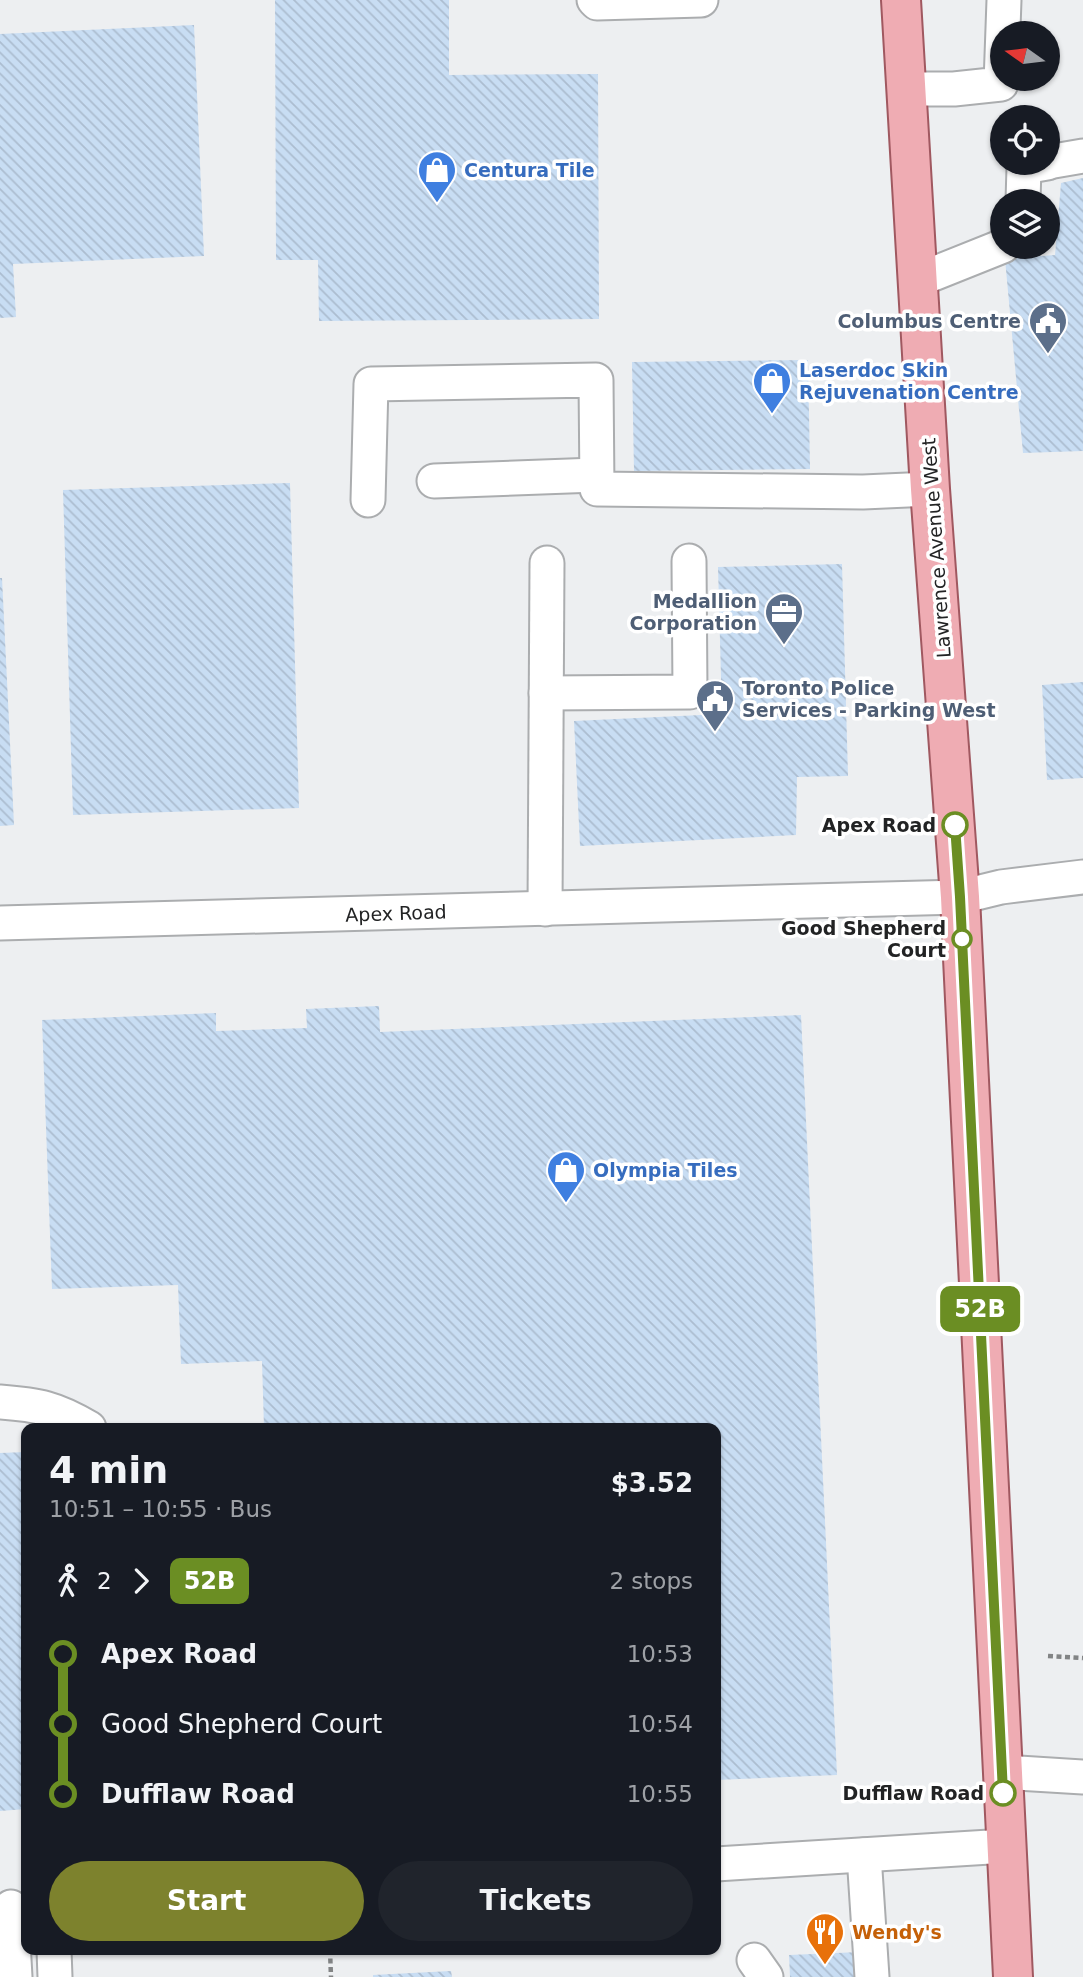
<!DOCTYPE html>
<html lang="en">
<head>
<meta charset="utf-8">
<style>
  body { margin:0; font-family:"DejaVu Sans",sans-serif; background:#20242c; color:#f1f3f6; height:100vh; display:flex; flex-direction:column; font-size:26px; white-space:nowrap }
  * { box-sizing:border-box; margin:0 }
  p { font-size:23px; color:#9ea1a6 }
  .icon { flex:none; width:38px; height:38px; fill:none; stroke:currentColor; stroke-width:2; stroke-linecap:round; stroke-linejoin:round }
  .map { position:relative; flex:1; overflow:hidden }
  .panel { position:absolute; left:21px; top:1423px; width:700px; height:532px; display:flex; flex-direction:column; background:#171b24; border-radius:14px; box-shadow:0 2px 5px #0004 }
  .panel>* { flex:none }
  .badge { padding:0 14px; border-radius:10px; font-size:24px; line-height:46px }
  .needle { width:46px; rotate:284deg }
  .buttons { position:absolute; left:990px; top:21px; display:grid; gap:14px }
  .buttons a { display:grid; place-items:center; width:70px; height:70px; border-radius:50%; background:#171b24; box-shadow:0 2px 5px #0004; font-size:35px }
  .map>.badge { position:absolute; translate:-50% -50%; box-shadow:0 0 0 4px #fff }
  .legs { display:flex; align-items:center; gap:10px; height:77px; padding:0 28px; font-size:23px }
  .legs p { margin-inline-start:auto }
  .overview { display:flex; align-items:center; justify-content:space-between; height:119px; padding:0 28px }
  h1 { font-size:38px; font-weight:600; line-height:52px }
  .button { display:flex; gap:14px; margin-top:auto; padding:14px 28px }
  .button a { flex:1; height:80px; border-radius:42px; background:#7d822d; color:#fff; font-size:28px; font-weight:600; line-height:80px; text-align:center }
  .button a+a { background:#20242c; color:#f1f3f6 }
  ul { padding:0 28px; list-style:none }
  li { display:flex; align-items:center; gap:24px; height:70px; font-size:26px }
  li i { display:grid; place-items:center; width:10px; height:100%; margin:0 9px; background:currentColor }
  li i::after { content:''; width:18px; height:18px; margin:-9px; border:5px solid; border-radius:50%; background:#171b24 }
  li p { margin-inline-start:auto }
  li:first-child i { background:linear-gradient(#0000 50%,currentColor 0) }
  li:last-child i { background:linear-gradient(currentColor 50%,#0000 0) }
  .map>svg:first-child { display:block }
</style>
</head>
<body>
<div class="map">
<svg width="1083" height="1977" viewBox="0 0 1083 1977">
  <defs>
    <pattern id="building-back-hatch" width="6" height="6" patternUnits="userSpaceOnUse" patternTransform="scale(1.75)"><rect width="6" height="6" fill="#c8ddf3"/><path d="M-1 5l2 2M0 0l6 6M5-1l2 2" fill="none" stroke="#acbdd0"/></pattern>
  </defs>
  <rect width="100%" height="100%" fill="#edeff1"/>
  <!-- building -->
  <g fill="url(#building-back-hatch)">
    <path d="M275,0H449V75L598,74L599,319L319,321L318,260H276Z"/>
    <path d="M194,25L204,256L13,264L16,317L0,318V34Z"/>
    <path d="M1083,178V451L1023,453L1005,259L1055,255L1061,183Z"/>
    <path d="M808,360L810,469L634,471L632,362Z"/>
    <path d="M290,483L299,808L73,815L63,490Z"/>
    <path d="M842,564L848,776L797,777L796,835L580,846L574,721L722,714L718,567Z"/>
    <path d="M0,578H2L14,825L0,826Z"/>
    <path d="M1083,682V778L1047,780L1042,685Z"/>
    <path d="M379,1006L380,1032L801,1015L837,1775L716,1780V1428H264L262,1361L181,1364L178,1285L52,1289L42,1020L216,1013V1031L307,1028L306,1009Z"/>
    <path d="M26,1452V1809L0,1811V1453Z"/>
    <path d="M860,1952L861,1977H790L789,1955Z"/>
    <path d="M451,1971L452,1977H373V1975Z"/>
  </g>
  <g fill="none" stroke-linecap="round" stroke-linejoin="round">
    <defs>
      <g id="minor">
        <path d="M594,0L597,3L701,0"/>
        <path d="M906,89H954L1001,84L1004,0"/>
        <path d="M1048,162L1083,156"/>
        <path d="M1023,201L1024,167L1047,163"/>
        <path d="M918,280L1003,246"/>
        <path d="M434,481L596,475"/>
        <path d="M368,500L371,384L596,380L597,489L863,492L930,489"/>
        <path d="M546,693L690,692L689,561"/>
        <path d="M545,909L547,563"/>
        <path d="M0,923L960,897L1001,887L1083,877"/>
        <path d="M0,1402C39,1405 55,1408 89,1428"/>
        <path d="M1002,1772L1083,1777"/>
        <path d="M864,1855L872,1977"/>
        <path d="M716,1864L1006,1846"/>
        <path d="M11,1907L15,1977"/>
        <path d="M54,1950L55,1977"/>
        <path d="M754,1960L766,1977"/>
      </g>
      <path id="major" d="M901,0L930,489L960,897L1013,1977"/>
    </defs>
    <!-- minor casing -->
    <use href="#minor" stroke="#abadaf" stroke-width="37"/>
    <!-- major casing -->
    <use href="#major" stroke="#a05860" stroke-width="42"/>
    <!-- path -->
    <g stroke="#828485" stroke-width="4.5" stroke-dasharray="5 3.5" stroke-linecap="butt">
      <path d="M1048,1656L1083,1658"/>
      <path d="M330,1950L331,1977"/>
    </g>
    <!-- minor -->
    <use href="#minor" stroke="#fff" stroke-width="33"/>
    <!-- major -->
    <use href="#major" stroke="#efacb3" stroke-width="38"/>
  </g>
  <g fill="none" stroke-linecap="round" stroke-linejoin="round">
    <defs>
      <path id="line-1" d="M955,825L960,897L1003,1793"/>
    </defs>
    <!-- line-1 casing -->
    <use href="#line-1" stroke="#fff" stroke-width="16"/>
    <!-- line-1 -->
    <use href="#line-1" stroke="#6b8e23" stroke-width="10"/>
  </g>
  <!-- icons -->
  <defs>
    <symbol id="shop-pin" viewBox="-11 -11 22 30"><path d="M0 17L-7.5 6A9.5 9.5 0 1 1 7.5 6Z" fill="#3f7fe0" stroke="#fff"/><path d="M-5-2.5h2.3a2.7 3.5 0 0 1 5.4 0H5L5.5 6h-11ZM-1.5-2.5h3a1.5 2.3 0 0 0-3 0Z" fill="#fff"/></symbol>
    <symbol id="civic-pin" viewBox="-11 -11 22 30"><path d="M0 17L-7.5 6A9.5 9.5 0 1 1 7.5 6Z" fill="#5c6f8a" stroke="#fff"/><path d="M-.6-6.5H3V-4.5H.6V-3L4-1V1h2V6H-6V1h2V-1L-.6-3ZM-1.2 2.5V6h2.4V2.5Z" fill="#fff"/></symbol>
    <symbol id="office-pin" viewBox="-11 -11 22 30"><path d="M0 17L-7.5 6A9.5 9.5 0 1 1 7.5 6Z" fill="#5c6f8a" stroke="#fff"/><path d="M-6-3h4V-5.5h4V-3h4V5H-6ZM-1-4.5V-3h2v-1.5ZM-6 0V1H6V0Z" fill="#fff"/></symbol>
    <symbol id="restaurant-pin" viewBox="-11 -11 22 30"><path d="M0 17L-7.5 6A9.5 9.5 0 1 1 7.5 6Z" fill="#e8710a" stroke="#fff"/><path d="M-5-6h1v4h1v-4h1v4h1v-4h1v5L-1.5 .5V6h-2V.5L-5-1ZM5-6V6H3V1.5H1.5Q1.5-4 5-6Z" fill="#fff"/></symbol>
  </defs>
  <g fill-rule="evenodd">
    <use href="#shop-pin" x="415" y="148" width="44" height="60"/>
    <use href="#civic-pin" x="1026" y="299" width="44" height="60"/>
    <use href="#shop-pin" x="750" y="359" width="44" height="60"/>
    <use href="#office-pin" x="762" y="590" width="44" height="60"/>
    <use href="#civic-pin" x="693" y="677" width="44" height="60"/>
    <use href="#shop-pin" x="544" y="1148" width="44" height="60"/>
    <use href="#restaurant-pin" x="803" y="1910" width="44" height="60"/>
  </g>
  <!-- markers -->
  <g fill="#fff" stroke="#6b8e23" stroke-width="3.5">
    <circle cx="955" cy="825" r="12"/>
    <circle cx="962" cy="939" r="9"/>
    <circle cx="1003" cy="1793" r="12"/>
  </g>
  <g text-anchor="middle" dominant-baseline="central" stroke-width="7" stroke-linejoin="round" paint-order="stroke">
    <!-- shop labels -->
    <g font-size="19" font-weight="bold" fill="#366cbe" stroke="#fff" text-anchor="start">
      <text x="464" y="170">Centura Tile</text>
      <text x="799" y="370">Laserdoc Skin<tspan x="799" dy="22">Rejuvenation Centre</tspan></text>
      <text x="593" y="1170">Olympia Tiles</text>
    </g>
    <!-- service labels -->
    <g font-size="19" font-weight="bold" fill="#4e5e75" stroke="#fff" text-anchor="end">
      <text x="1021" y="321">Columbus Centre</text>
      <text x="757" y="601">Medallion<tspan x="757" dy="22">Corporation</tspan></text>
      <text x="742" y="688" text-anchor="start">Toronto Police<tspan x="742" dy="22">Services - Parking West</tspan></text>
    </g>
    <!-- street labels -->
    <g font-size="19" fill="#222324" stroke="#fff">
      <text transform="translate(936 548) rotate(-94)">Lawrence Avenue West</text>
      <text transform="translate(396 913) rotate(-2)">Apex Road</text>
    </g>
    <!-- stop labels -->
    <g font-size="19" font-weight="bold" fill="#222324" stroke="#fff" text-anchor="end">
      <text x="936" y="825">Apex Road</text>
      <text x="946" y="928">Good Shepherd<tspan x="946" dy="22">Court</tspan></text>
      <text x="984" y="1793">Dufflaw Road</text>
    </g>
    <!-- food labels -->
    <g font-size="19" font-weight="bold" fill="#c56008" stroke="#fff" text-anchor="start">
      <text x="852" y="1932">Wendy's</text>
    </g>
  </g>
</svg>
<div class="buttons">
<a><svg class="needle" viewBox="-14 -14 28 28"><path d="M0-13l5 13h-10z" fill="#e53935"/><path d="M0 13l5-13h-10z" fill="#9ea1a6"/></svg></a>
<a><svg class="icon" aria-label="locate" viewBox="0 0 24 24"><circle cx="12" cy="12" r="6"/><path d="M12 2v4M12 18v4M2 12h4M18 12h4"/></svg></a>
<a><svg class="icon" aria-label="layers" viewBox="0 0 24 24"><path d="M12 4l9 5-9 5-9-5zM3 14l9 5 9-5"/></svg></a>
</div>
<b class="badge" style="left:980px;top:1309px;background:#6b8e23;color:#fff">52B</b>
<section class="panel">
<div class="overview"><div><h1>4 min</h1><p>10:51 – 10:55 · Bus</p></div><b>$3.52</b></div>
<div class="legs"><svg class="icon" aria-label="walk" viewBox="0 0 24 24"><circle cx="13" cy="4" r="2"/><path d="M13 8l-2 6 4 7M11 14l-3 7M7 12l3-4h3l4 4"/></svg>2<svg class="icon" aria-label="forward" viewBox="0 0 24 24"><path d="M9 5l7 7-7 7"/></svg><b class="badge" style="background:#6b8e23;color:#fff">52B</b><p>2 stops</p></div>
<ul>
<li><i style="color:#6b8e23"></i><b>Apex Road</b><p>10:53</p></li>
<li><i style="color:#6b8e23"></i><span>Good Shepherd Court</span><p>10:54</p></li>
<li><i style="color:#6b8e23"></i><b>Dufflaw Road</b><p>10:55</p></li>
</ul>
<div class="button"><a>Start</a><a>Tickets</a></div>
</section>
</div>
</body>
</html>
